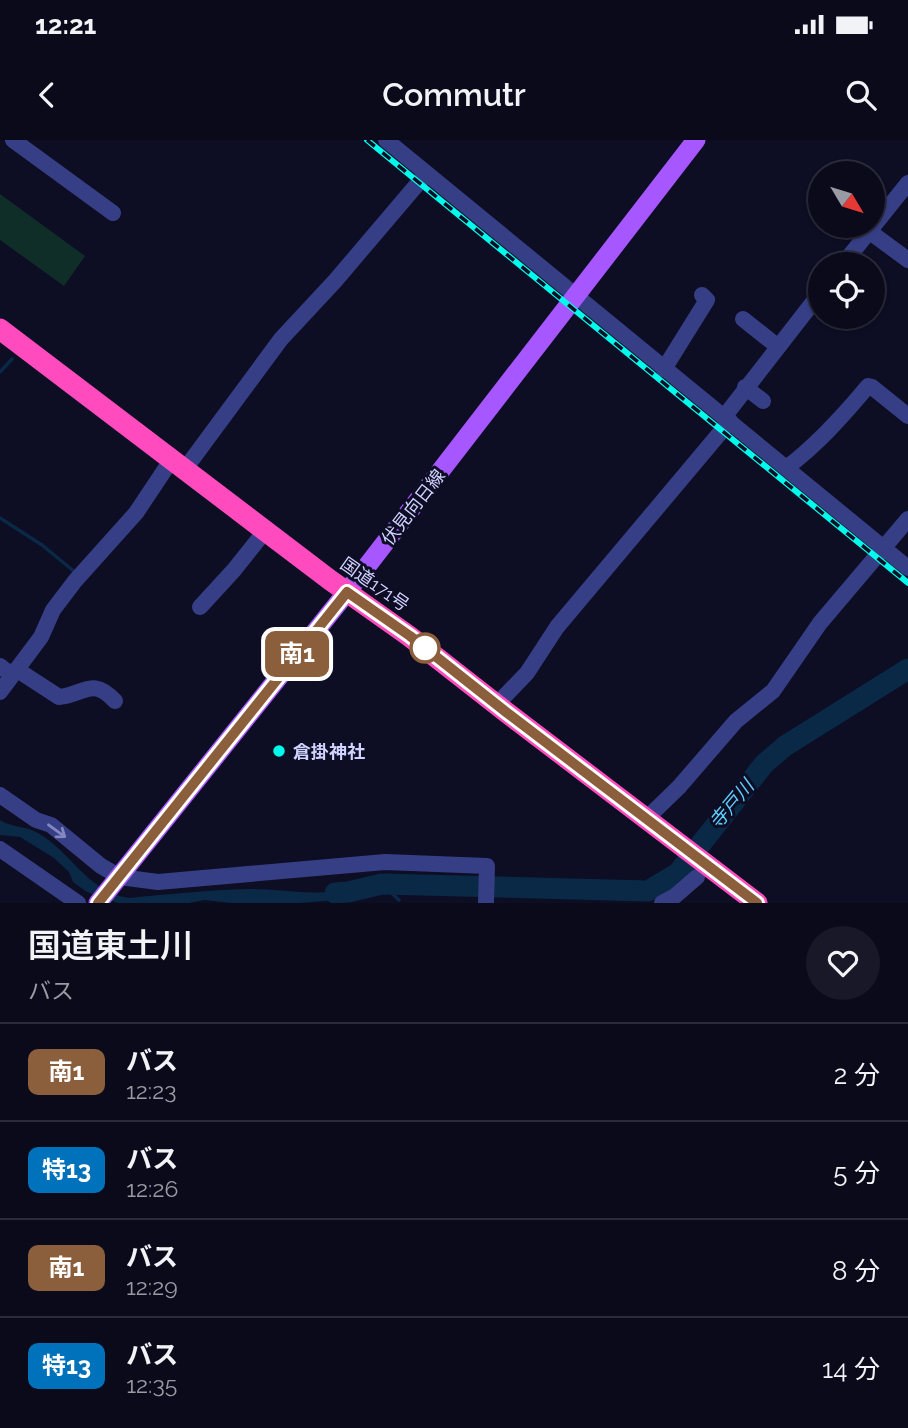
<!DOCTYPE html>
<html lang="ja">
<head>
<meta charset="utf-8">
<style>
  body { margin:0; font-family:Raleway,"Noto Sans JP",sans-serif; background:#181828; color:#f1f3f6; height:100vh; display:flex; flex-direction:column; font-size:26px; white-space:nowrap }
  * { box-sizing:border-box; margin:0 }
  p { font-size:23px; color:#999aa3 }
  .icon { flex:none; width:38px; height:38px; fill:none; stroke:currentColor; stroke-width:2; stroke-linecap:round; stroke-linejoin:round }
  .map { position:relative; height:763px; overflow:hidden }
  .side { display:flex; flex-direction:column; background:#0a0a1b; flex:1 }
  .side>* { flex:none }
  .badge { padding:0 14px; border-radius:10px; font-size:24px; line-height:46px }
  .needle { width:46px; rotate:128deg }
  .tools { position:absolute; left:808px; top:21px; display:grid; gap:14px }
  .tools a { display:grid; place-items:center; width:77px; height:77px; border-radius:50%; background:#0a0a1b; box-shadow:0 2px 5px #0004,0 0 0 2px #2a2b3a; font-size:35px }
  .map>.badge { position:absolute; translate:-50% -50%; box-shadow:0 0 0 4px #fff }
  .round { display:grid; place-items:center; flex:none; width:74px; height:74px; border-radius:37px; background:#181828 }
  .headline { display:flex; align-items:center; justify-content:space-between; height:119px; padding:0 28px }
  h1 { font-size:33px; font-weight:600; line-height:52px }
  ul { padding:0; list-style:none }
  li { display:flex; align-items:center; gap:21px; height:98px; padding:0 28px; border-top:2px solid #2a2b3a }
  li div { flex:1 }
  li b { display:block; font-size:26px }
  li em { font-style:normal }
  li .badge { min-width:77px; font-weight:700; text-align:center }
  .status { display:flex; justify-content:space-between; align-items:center; height:49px; padding:0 35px; background:#0a0a1b; direction:ltr }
  .status svg { height:19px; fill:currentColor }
  header { display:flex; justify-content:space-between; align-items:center; height:91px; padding:0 28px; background:#0a0a1b; font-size:32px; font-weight:600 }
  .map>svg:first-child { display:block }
</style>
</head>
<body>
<div class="status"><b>12:21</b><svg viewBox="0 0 49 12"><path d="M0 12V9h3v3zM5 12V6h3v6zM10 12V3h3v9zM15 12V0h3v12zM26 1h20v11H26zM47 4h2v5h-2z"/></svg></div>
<header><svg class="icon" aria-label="back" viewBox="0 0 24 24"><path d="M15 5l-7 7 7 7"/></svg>Commutr<svg class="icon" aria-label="search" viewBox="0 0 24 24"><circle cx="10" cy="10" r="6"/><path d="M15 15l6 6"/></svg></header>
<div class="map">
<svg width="908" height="763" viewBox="0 0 908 763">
  <rect width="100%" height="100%" fill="#0d0d24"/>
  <!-- green -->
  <path fill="#102e28" d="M0,54L85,116L64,146L0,100Z"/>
  <!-- water -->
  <path fill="#092947" d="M0,680C10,687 25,686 36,692C72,711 86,752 129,758C169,754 209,750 248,749C286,748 326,760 361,744L360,751L347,759L300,763H231L205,760L189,763H118L87,752L73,742L69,732L54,718L20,697L0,695Z"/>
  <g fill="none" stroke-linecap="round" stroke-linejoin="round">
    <!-- stream -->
    <g stroke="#092947" stroke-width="3.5">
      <path d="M0,232L12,219"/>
      <path d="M0,378L42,405L76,433"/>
      <path d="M382,744L399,760"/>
    </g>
    <!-- river -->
    <path stroke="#092947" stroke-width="21" d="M335,753L348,752L382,744L648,751L678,733L764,624L785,606L908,529"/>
    <!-- minor -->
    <g stroke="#363f85" stroke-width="16">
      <path d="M13,0L113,73"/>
      <path d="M386,0L908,428"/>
      <path d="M870,92L908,120"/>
      <path d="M843,124L908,43"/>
      <path d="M743,179L777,206"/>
      <path d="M664,229L707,160L702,155"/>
      <path d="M745,247L763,261"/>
      <path d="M724,277L821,152"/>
      <path d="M786,328C817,305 843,276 868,246L872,247L908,276"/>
      <path d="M185,329L281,199L335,141L426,34"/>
      <path d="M200,467L234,430L265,391"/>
      <path d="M0,526C6,532 11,533 19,531L59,557C84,555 92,536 115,561"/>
      <path d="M0,552L41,497L53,470L75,441L136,373L172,319"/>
      <path d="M497,564L527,533L557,487L730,281"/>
      <path d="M0,655L36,680L51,685L101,726L120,737L158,742L385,722L487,726L486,763"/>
      <path d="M646,679L679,647L736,581L773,551L820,483L908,379"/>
      <path d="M0,709L78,763"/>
      <path d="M662,763L675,756L697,737"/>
    </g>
    <!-- major -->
    <path stroke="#a657ff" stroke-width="19" d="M98,763L347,452L696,0"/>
    <!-- highway -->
    <path stroke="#ff4bbd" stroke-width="21" d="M0,189L330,440L409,496L506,572L757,763"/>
    <defs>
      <path id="rail" d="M367,0L908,443"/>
    </defs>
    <!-- rail casing -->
    <use href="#rail" stroke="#00fbed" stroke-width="6"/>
    <!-- rail -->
    <use href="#rail" stroke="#0d0d24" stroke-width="3.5" stroke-dasharray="10" stroke-linecap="butt"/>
  </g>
  <!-- one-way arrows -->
  <defs><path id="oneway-shaft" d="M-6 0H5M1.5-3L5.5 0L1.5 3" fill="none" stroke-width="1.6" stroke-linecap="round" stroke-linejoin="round" transform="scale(1.75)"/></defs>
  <use stroke="#8388c2" href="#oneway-shaft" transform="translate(57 691) rotate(36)"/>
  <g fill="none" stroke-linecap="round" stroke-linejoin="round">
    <defs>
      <path id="line" d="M98,763L347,452L410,496L506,572L757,763"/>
    </defs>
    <!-- line casing -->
    <use href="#line" stroke="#fff" stroke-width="16"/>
    <!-- line -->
    <use href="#line" stroke="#8b5e3c" stroke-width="10"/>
  </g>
  <!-- markers -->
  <circle fill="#fff" stroke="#8b5e3c" stroke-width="3.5" cx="425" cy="508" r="14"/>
  <circle fill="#00fbed" stroke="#0d0d24" stroke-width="2.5" cx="279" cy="611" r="7"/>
  <g text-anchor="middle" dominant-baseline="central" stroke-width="6" stroke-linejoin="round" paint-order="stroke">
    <!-- street labels -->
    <g font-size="18" fill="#d0d2ff" stroke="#0d0d24">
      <text transform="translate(413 367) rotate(-52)">伏見向日線</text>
      <text transform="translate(375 444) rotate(35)">国道171号</text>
    </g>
    <!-- poi labels -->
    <g font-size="18" font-weight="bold" fill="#d0d2ff" stroke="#0d0d24" text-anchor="start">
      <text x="293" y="611">倉掛神社</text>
    </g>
    <!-- water labels -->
    <g font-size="19" font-style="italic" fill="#5eceff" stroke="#0d0d24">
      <text transform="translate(731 664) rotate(-50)">寺戸川</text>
    </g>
  </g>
</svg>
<div class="tools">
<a><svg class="needle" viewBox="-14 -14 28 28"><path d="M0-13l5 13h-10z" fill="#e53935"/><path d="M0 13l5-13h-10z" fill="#999aa3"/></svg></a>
<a><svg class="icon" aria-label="locate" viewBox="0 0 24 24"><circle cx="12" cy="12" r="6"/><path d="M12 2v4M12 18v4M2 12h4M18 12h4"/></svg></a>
</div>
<b class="badge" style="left:297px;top:514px;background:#8b5e3c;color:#fff">南1</b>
</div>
<section class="side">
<div class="headline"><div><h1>国道東土川</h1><p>バス</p></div><a class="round"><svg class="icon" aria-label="heart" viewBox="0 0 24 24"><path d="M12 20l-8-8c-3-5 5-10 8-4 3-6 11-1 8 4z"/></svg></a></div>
<ul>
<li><span class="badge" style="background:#8b5e3c;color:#fff">南1</span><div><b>バス</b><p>12:23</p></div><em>2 分</em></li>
<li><span class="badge" style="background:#0072bc;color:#fff">特13</span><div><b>バス</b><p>12:26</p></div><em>5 分</em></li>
<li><span class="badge" style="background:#8b5e3c;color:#fff">南1</span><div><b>バス</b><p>12:29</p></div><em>8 分</em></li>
<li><span class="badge" style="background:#0072bc;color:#fff">特13</span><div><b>バス</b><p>12:35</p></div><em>14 分</em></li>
</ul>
</section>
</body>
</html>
